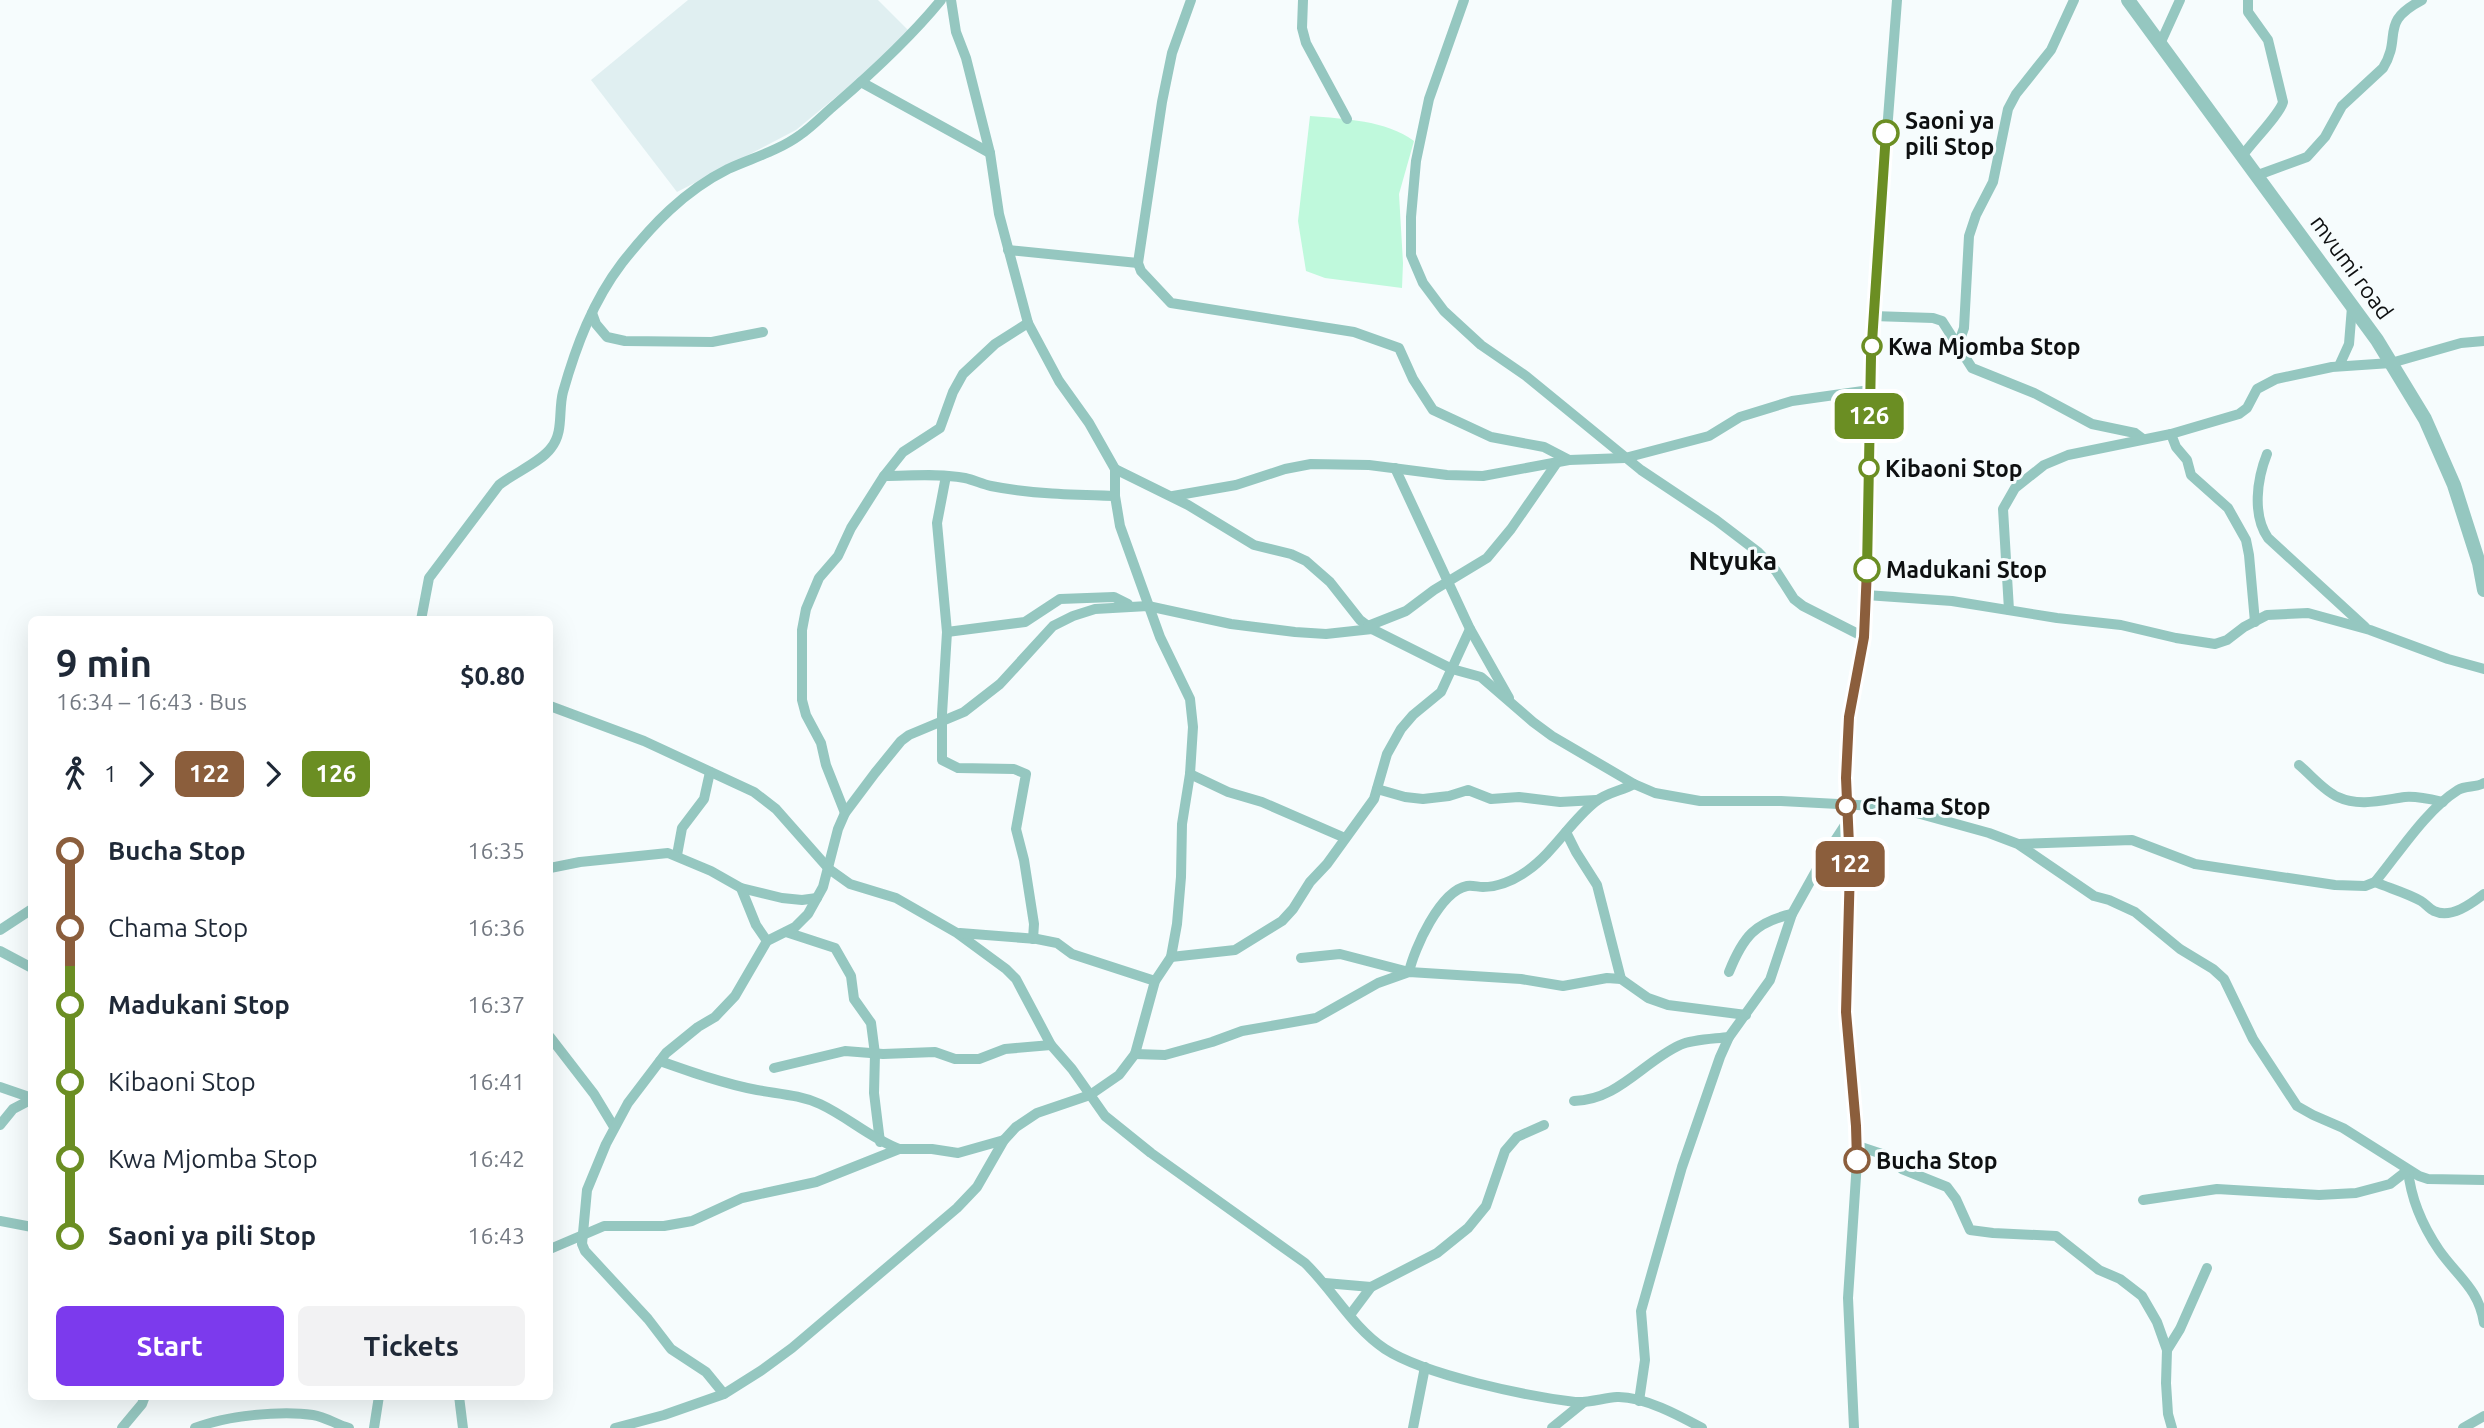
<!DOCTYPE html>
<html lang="en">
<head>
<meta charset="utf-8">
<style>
  body { margin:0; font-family:Ubuntu,sans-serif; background:#f2f2f3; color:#1f2937; height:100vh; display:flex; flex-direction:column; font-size:26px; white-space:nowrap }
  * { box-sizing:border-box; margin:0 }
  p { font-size:23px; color:#747a83 }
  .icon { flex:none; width:38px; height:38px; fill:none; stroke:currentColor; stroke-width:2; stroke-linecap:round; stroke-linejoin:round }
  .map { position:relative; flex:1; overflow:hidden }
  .side { position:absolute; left:28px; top:616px; width:525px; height:784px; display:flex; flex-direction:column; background:#fff; border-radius:10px; box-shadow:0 7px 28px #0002 }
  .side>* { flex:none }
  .badge { padding:0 14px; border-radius:10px; font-size:24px; line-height:46px }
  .map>.badge { position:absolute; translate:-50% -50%; box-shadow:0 0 0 4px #fff }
  .legs { display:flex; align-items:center; gap:10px; height:77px; padding:0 28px; font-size:23px }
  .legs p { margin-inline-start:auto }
  .headline { display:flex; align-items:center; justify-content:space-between; height:119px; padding:0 28px }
  h1 { font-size:38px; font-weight:700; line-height:52px }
  .button { display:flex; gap:14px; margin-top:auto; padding:14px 28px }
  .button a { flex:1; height:80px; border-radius:10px; background:#7c3aed; color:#fff; font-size:28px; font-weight:700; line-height:80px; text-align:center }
  .button a+a { background:#f2f2f3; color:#1f2937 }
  ul { padding:0 28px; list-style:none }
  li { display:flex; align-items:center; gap:24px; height:77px; font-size:26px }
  li i { display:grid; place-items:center; width:10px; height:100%; margin:0 9px; background:currentColor }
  li i::after { content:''; width:18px; height:18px; margin:-9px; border:5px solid; border-radius:50%; background:#fff }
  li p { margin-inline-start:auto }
  li:first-child i { background:linear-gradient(#0000 50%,currentColor 0) }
  li:last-child i { background:linear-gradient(currentColor 50%,#0000 0) }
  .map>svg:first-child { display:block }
</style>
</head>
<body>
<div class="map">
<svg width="2484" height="1428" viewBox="0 0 2484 1428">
  <rect width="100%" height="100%" fill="#f6fcfd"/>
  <!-- built -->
  <path fill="#e0eff1" d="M688,0H878L909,31L853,83L796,130L677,192L591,80Z"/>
  <!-- green -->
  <path fill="#bff9dc" d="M1310,116C1344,119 1386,120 1414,141L1399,194L1403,263L1402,288L1325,278L1306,271L1298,221Z"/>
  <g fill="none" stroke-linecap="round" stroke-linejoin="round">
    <!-- minor -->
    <g stroke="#95c7c0" stroke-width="10">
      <path d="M1191,0L1172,53L1162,102L1138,263L1141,271L1171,303L1354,332L1399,348L1413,379L1433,410L1491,437L1544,447L1569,460"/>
      <path d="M1303,0L1302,28L1306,43L1347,119"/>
      <path d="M1464,0L1429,99L1416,161L1411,217V255L1423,283L1444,311L1481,345L1526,376L1641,470L1716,520L1758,552L1776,571L1794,599L1803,606L1864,637"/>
      <path d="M2160,44L2180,0"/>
      <path d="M861,82L990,153"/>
      <path d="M2243,155C2252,142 2280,114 2283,102L2268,40L2248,12V0"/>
      <path d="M2258,175L2307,157L2325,137L2342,106L2383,68C2403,36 2378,23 2422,0"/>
      <path d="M1008,250L1138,263"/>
      <path d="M592,313L596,324L607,337L625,341L712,342L763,332"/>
      <path d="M1873,316L1933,318L1942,321L1972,368L2034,393L2092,424L2135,433L2143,439"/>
      <path d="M1958,345L1964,328L1969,236L1976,215L1993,182L2008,109L2016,94L2051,50L2074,0"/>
      <path d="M2339,366L2349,344L2352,307"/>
      <path d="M2171,434L2176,447L2187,460L2191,475L2228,508L2246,540L2249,555L2255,622"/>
      <path d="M2267,454C2257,479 2252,515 2268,538L2365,627"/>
      <path d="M1395,468L1470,629L1509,698"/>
      <path d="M1115,469L1188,505L1254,545L1291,554L1306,561L1330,582L1360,620L1372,629L1452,669L1481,677L1533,722L1552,736L1634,784L1655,793L1700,801H1781L1895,807L1989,833L2018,844L2094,896L2109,900L2135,912L2180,949L2213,969L2224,979L2253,1039L2297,1106L2313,1115L2343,1128L2419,1176L2428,1179L2484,1180"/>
      <path d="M884,476L903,452L940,428L953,392L963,374L995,344L1028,323"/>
      <path d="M946,476L937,523L947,632L942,714V760L958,768L1014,769L1026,774L1016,829L1024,860L1034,924L1033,939"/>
      <path d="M1173,496L1236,485L1285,469L1311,464L1369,465L1447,475L1483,476L1569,460L1625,458L1709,436L1740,417L1792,401L1870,390"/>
      <path d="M1866,595L1952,601L2057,618L2121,625L2176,638L2215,644L2227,640L2244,627L2267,615L2308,613L2370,630L2448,659L2484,669"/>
      <path d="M2009,610L2003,509L2015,488L2044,465L2068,455L2171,434L2239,414L2247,408L2257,389L2276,379L2332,367L2391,363L2461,343L2484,341"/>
      <path d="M421,620L429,578L499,485C514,473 541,462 551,448C564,432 558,411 563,392C576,346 593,301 622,263C652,225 684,191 728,169C752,158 778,151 800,135C813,126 824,114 836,104C873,72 910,38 941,0"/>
      <path d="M1368,626L1406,611L1434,590L1487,558L1511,529L1556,464"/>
      <path d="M947,632L1025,622L1060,599L1114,597L1128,604"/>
      <path d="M550,706L644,741L754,792L776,809L829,869L850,884L896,898L957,933L1006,969L1016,979L1051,1045L1072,1069L1105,1116L1151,1153L1305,1263C1333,1290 1352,1327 1385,1349C1425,1375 1526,1396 1575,1402C1589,1403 1603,1398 1617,1397C1643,1396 1680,1416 1702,1428"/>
      <path d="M2299,765C2311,775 2324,791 2338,797C2359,807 2383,800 2405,797C2418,796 2430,799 2443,802"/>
      <path d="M1190,774L1228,792L1262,802L1345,838"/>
      <path d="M1377,789L1405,797L1423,799L1449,796L1468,790L1491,799L1519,797L1560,802L1596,800"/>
      <path d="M845,813L826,765L821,743L806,715L802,700V630L806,609L819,578L838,556L851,528L884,476C910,476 939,473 965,478C974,480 982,484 991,486C1031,494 1074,495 1115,496"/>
      <path d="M1566,832L1576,852L1597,885L1621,979"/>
      <path d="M2019,844L2132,840L2195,864L2335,885L2365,886L2375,882C2399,853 2426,810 2458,790C2466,785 2476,788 2484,783"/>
      <path d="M677,855L682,828L704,799L710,772"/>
      <path d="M550,868L580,862L668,853L711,871L741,888L782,898L802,900L817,898"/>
      <path d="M2375,882C2389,888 2407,893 2421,901C2426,904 2429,909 2434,911C2451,919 2471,904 2484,894"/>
      <path d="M741,888L756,925L767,941"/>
      <path d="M0,930L32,909"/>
      <path d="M786,932L835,948L851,976L854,999L871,1023L875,1054L874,1093L880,1142"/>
      <path d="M960,933L1037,939L1057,943L1072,954L1155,981"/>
      <path d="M0,951L32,968"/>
      <path d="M1171,957L1235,950L1282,921L1293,909L1310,882L1327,864L1374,799L1387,754L1401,729L1413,715L1441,692L1470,629"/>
      <path d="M1301,958L1340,954L1409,972C1414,949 1440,891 1467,886C1472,885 1478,887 1483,887C1500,887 1514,880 1527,871C1554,852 1570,822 1595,802C1607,792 1621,791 1634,784"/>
      <path d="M1729,972C1743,937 1755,922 1792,914"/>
      <path d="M550,1037L594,1094L614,1127"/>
      <path d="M1135,1054L1165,1055L1212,1042L1242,1031L1316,1018L1378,983L1409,972L1521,979L1563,986L1607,978L1621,979L1648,998L1668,1005L1746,1015"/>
      <path d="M660,1061C691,1072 725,1084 757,1090C779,1094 800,1095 820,1104C848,1117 870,1138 899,1149"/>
      <path d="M774,1068L845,1051L883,1054L935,1052L955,1059H979L1005,1049L1051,1045"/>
      <path d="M0,1087L32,1098"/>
      <path d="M1574,1101C1618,1100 1643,1062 1680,1045C1694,1039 1714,1039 1729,1037"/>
      <path d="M0,1125L13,1109L32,1099"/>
      <path d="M1858,1146L1885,1155L1902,1169L1947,1187L1956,1199L1970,1230L1993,1233L2056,1236L2099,1270L2120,1279L2142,1296L2157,1322L2167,1350L2166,1383L2168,1414L2172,1428"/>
      <path d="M2408,1170C2411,1200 2422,1225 2439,1250C2457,1276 2479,1289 2484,1323"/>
      <path d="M2143,1200L2217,1189L2319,1195L2356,1193L2390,1184L2408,1170"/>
      <path d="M0,1221L32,1227"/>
      <path d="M550,1249L604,1226H664L692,1221L742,1198L816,1182L899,1149H932L958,1153L1004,1140"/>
      <path d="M1325,1283L1371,1287"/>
      <path d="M1350,1315L1371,1287L1437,1253L1468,1228L1486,1206L1505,1151L1517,1137L1544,1125"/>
      <path d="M2167,1350L2180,1329L2207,1268"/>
      <path d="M724,1394L706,1372L671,1349L648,1319L585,1251L582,1244L587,1190L606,1144L628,1103L666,1053L698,1027L715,1017L735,996L767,941L795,927L808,914L823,887L838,829L845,813L875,773L901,741L909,735L964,712L1000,684L1053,626L1073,616L1095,609L1148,606L1231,624L1295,632L1326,634L1372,629"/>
      <path d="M459,1396L463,1428"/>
      <path d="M1639,1401L1645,1360L1641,1311L1682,1167L1720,1057L1729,1037L1770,980L1792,914L1821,862L1847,822"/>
      <path d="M122,1428L142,1404L145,1396"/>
      <path d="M195,1428C225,1416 281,1410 313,1415C326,1417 337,1425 349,1428"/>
      <path d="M374,1428L379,1396"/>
      <path d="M615,1428L664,1415L724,1394L762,1370L792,1348L957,1208L977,1187L1004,1140L1016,1127L1037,1113L1090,1095L1119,1075L1135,1054L1155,981L1171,957L1177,924L1181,877L1182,824L1190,774L1193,727L1190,699L1160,637L1120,526L1115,496V469L1089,423L1059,381L1028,323L999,214L990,153L966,58L956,32L951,0"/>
      <path d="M1413,1428L1425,1367"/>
      <path d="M1552,1428L1584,1402"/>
      <path d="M1854,1428L1848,1298L1858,1146L1846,1012L1850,867L1846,778L1849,717L1862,651L1865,619L1873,316L1897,0"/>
      <path d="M2463,1428L2484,1416"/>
    </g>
    <!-- tertiary -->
    <path stroke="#95c7c0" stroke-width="14" d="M2128,0L2377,340L2425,419L2454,485L2479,563L2484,590"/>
  </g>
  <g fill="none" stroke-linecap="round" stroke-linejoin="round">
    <defs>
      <path id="line-1" d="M1857,1160L1856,1126L1846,1012L1850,867L1846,778L1849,717L1864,637L1867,569"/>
      <path id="line-2" d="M1867,569L1871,357L1886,133"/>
    </defs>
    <!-- line-1 casing -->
    <use href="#line-1" stroke="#fff" stroke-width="16"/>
    <!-- line-2 casing -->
    <use href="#line-2" stroke="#fff" stroke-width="16"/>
    <!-- line-1 -->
    <use href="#line-1" stroke="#8b5e3c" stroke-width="10"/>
    <!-- line-2 -->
    <use href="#line-2" stroke="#6b8e23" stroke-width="10"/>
  </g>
  <!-- markers -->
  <g fill="#fff" stroke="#6b8e23" stroke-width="3.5">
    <circle cx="1886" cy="133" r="12"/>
    <circle cx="1872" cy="346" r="9"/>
    <circle cx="1869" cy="468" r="9"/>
    <circle cx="1867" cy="569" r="12"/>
  </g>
  <g fill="#fff" stroke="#8b5e3c" stroke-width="3.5">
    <circle cx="1846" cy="806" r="9"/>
    <circle cx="1857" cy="1160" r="12"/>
  </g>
  <g text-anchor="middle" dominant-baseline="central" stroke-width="6" stroke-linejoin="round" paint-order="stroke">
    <!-- stop labels -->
    <g font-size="23" font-weight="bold" fill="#0e1011" stroke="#f6fcfd" text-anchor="start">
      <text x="1905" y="120">Saoni ya<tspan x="1905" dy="26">pili Stop</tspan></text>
      <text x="1888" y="346">Kwa Mjomba Stop</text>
      <text x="1885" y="468">Kibaoni Stop</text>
      <text x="1886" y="569">Madukani Stop</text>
      <text x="1862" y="806">Chama Stop</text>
      <text x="1876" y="1160">Bucha Stop</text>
    </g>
    <!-- street labels -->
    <g font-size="23" fill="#0e1011" stroke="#f6fcfd">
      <text transform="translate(2352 267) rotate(54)">mvumi road</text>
    </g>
    <!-- quarter labels -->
    <g font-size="26" font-weight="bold" fill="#0e1011" stroke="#f6fcfd">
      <text x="1733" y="560">Ntyuka</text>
    </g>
  </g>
</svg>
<b class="badge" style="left:1850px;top:864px;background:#8b5e3c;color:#fff">122</b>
<b class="badge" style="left:1869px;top:416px;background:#6b8e23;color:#fff">126</b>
<section class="side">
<div class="headline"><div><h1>9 min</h1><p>16:34 – 16:43 · Bus</p></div><b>$0.80</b></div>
<div class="legs"><svg class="icon" aria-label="walk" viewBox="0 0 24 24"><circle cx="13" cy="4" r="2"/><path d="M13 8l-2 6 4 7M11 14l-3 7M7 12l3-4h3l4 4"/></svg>1<svg class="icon" aria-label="forward" viewBox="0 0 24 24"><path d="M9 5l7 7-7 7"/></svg><b class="badge" style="background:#8b5e3c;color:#fff">122</b><svg class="icon" aria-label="forward" viewBox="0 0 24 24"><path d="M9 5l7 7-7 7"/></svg><b class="badge" style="background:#6b8e23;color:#fff">126</b></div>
<ul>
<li><i style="color:#8b5e3c"></i><b>Bucha Stop</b><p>16:35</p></li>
<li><i style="color:#8b5e3c"></i><span>Chama Stop</span><p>16:36</p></li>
<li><i style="color:#6b8e23"></i><b>Madukani Stop</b><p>16:37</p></li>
<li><i style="color:#6b8e23"></i><span>Kibaoni Stop</span><p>16:41</p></li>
<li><i style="color:#6b8e23"></i><span>Kwa Mjomba Stop</span><p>16:42</p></li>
<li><i style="color:#6b8e23"></i><b>Saoni ya pili Stop</b><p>16:43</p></li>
</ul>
<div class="button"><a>Start</a><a>Tickets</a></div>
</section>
</div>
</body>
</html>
